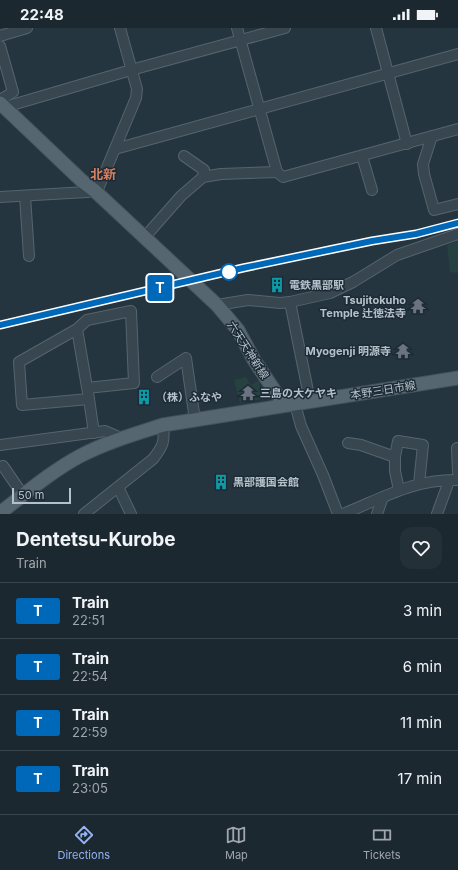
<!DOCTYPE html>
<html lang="en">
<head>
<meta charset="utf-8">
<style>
  body { margin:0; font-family:Inter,"Noto Sans JP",sans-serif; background:#243038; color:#f1f3f6; height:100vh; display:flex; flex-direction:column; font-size:15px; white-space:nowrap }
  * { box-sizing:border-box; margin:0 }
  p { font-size:13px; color:#a0a6ab }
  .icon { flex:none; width:22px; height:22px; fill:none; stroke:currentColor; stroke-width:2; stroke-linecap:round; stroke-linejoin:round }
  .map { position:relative; height:486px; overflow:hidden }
  .side { display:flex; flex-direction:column; background:#1b2830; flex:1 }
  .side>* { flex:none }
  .badge { padding:0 8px; border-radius:3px; font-size:14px; line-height:26px }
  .scale { position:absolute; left:12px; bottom:10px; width:59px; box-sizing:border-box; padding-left:4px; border:2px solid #b4c1cb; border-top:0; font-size:11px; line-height:14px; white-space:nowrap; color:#b4c1cb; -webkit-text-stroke:3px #1d2b35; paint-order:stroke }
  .map>.badge { position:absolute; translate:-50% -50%; box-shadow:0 0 0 2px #fff }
  .round { display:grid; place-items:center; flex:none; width:42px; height:42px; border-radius:12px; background:#243038 }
  .summary { display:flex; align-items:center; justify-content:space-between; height:68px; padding:0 16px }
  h1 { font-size:19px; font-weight:700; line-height:30px }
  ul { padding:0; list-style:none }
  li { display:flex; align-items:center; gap:12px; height:56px; padding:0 16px; border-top:1px solid #39444c }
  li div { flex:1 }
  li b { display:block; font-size:15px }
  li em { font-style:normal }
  li .badge { min-width:44px; font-weight:700; text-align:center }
  .status { display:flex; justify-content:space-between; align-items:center; height:28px; padding:0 20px; background:#1b2830; direction:ltr }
  .status svg { height:11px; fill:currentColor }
  .tabs { display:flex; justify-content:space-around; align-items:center; height:56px; border-top:1px solid #39444c; background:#1b2830; font-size:11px; color:#a0a6ab }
  .tabs a { display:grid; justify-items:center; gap:2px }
  .tabs .selected { color:#95b2f1 }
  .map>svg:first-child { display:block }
</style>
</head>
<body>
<div class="status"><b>22:48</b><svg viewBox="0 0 49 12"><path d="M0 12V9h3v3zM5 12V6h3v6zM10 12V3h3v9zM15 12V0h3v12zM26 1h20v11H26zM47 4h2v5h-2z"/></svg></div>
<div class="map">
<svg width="458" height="486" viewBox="0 0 458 486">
  <rect width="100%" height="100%" fill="#243540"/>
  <!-- green -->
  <g fill="#26413f">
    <path d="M458,213V245L450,244L447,217Z"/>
    <path d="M246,349L251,357L259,352L261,371L240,375L234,352Z"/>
  </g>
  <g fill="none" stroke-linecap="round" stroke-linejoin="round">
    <defs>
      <g id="minor">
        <path d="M237,0L277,144"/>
        <path d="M376,0L407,116"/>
        <path d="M0,8L27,0"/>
        <path d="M0,18L13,64L0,72"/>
        <path d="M5,79L131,42L285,0"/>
        <path d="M432,108L423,136L424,146L434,182L458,176"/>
        <path d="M115,121L458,26"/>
        <path d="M362,128L372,162"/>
        <path d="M203,149L221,146L277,144L283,149L458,101"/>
        <path d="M25,168L29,228"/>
        <path d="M0,169L87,164L95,163L98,161L136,70L137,61L120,0"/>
        <path d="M144,210L181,168L203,149L204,142L184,128"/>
        <path d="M290,274L310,373"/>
        <path d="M217,277L248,272L280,275L290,274L330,265L353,254L397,227L458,206"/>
        <path d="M77,301L19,334L22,377L89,371L77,301L87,292L131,283L134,355L87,360"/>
        <path d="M157,349L186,330L195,392"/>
        <path d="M89,371L94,405"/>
        <path d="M295,376L301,398L323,447L338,486"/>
        <path d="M348,415L361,417L395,429V443L399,462"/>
        <path d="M0,417L105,403L121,410"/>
        <path d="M457,420L458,444"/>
        <path d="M395,429L398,413L423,417L419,456"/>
        <path d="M3,438L23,467"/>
        <path d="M118,459L131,486"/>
        <path d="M84,486L153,431C163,418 165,414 163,397"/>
        <path d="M343,486C383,470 413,451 458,452"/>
        <path d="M377,486L383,469"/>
        <path d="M437,486L449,453"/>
      </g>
      <g id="major">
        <path d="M0,75L82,153L95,163L217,277L238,302L254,332L284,377"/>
        <path d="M0,485C26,465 52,443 80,428C107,414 135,406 163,397L458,350"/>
      </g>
    </defs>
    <!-- minor casing -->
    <use href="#minor" stroke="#56646e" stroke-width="12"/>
    <!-- major casing -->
    <use href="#major" stroke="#44525c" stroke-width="15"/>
    <!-- minor -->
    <use href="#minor" stroke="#384650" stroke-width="10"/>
    <!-- major -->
    <use href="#major" stroke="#566670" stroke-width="13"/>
    <!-- rail -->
    <path stroke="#5a6b77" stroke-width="2.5" stroke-dasharray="4 4" stroke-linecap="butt" d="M0,297C104,273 208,248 313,225C361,214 410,209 458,195"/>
  </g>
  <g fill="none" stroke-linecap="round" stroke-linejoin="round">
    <defs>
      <path id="line" d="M0,297L243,240L372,213L416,206L458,195"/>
    </defs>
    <!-- line casing -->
    <use href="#line" stroke="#fff" stroke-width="9"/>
    <!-- line -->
    <use href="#line" stroke="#0068b9" stroke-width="6"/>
  </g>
  <!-- icons -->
  <defs>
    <symbol id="building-bare" viewBox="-9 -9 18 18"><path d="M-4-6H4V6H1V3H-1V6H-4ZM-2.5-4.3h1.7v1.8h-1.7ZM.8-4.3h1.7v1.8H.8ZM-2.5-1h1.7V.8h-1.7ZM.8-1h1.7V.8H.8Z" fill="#0f9aa8" stroke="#1d2b35" stroke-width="2.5" paint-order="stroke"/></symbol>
    <symbol id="temple-bare" viewBox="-9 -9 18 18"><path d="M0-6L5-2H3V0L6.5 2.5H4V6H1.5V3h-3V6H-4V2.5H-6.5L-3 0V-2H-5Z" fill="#6b7280" stroke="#1d2b35" stroke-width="2.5" paint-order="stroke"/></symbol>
  </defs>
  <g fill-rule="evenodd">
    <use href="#building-bare" x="266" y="246" width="22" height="22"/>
    <use href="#temple-bare" x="407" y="267" width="22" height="22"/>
    <use href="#temple-bare" x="392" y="312" width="22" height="22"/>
    <use href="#temple-bare" x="237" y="354" width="22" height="22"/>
    <use href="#building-bare" x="133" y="358" width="22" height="22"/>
    <use href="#building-bare" x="210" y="443" width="22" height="22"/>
  </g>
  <!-- markers -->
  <circle fill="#fff" stroke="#0068b9" stroke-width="2" cx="229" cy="244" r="8"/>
  <g text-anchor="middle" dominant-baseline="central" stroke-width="3" stroke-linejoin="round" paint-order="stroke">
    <!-- poi labels -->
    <g font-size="11" font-weight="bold" fill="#b4c1cb" stroke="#1d2b35" text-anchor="start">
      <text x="289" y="257">電鉄黒部駅</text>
      <text x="406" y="272" text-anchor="end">Tsujitokuho<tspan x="406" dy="13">Temple 辻徳法寺</tspan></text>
      <text x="391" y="323" text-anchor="end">Myogenji 明源寺</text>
      <text x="260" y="365">三島の大ケヤキ</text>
      <text x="156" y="369">（株）ふなや</text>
      <text x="233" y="454">黒部護国会館</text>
    </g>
    <!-- street labels -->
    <g font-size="11" fill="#b4c1cb" stroke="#1d2b35">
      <text transform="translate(248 322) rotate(57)">六天天神新線</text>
      <text transform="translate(383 362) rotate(-9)">本野三日市線</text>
    </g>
    <!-- quarter labels -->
    <g font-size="13" font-weight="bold" fill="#da7f60" stroke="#1d2b35">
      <text x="103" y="146">北新</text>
    </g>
  </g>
</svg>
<div class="scale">50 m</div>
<b class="badge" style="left:160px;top:260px;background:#0068b9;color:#fff">T</b>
</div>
<section class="side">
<div class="summary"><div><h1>Dentetsu-Kurobe</h1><p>Train</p></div><a class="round"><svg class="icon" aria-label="heart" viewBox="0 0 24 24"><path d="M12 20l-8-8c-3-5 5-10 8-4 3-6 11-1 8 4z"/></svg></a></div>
<ul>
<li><span class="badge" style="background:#0068b9;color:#fff">T</span><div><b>Train</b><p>22:51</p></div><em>3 min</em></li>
<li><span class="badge" style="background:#0068b9;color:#fff">T</span><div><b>Train</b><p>22:54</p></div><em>6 min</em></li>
<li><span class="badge" style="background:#0068b9;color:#fff">T</span><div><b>Train</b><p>22:59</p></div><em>11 min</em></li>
<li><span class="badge" style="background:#0068b9;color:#fff">T</span><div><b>Train</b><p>23:05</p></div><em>17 min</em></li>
</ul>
</section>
<nav class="tabs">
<a class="selected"><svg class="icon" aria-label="directions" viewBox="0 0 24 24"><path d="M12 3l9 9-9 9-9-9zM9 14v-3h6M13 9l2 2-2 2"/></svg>Directions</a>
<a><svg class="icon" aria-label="map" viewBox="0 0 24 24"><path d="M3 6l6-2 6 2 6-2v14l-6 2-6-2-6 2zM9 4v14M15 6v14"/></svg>Map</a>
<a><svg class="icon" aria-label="tickets" viewBox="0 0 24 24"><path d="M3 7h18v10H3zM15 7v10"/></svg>Tickets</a>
</nav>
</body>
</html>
